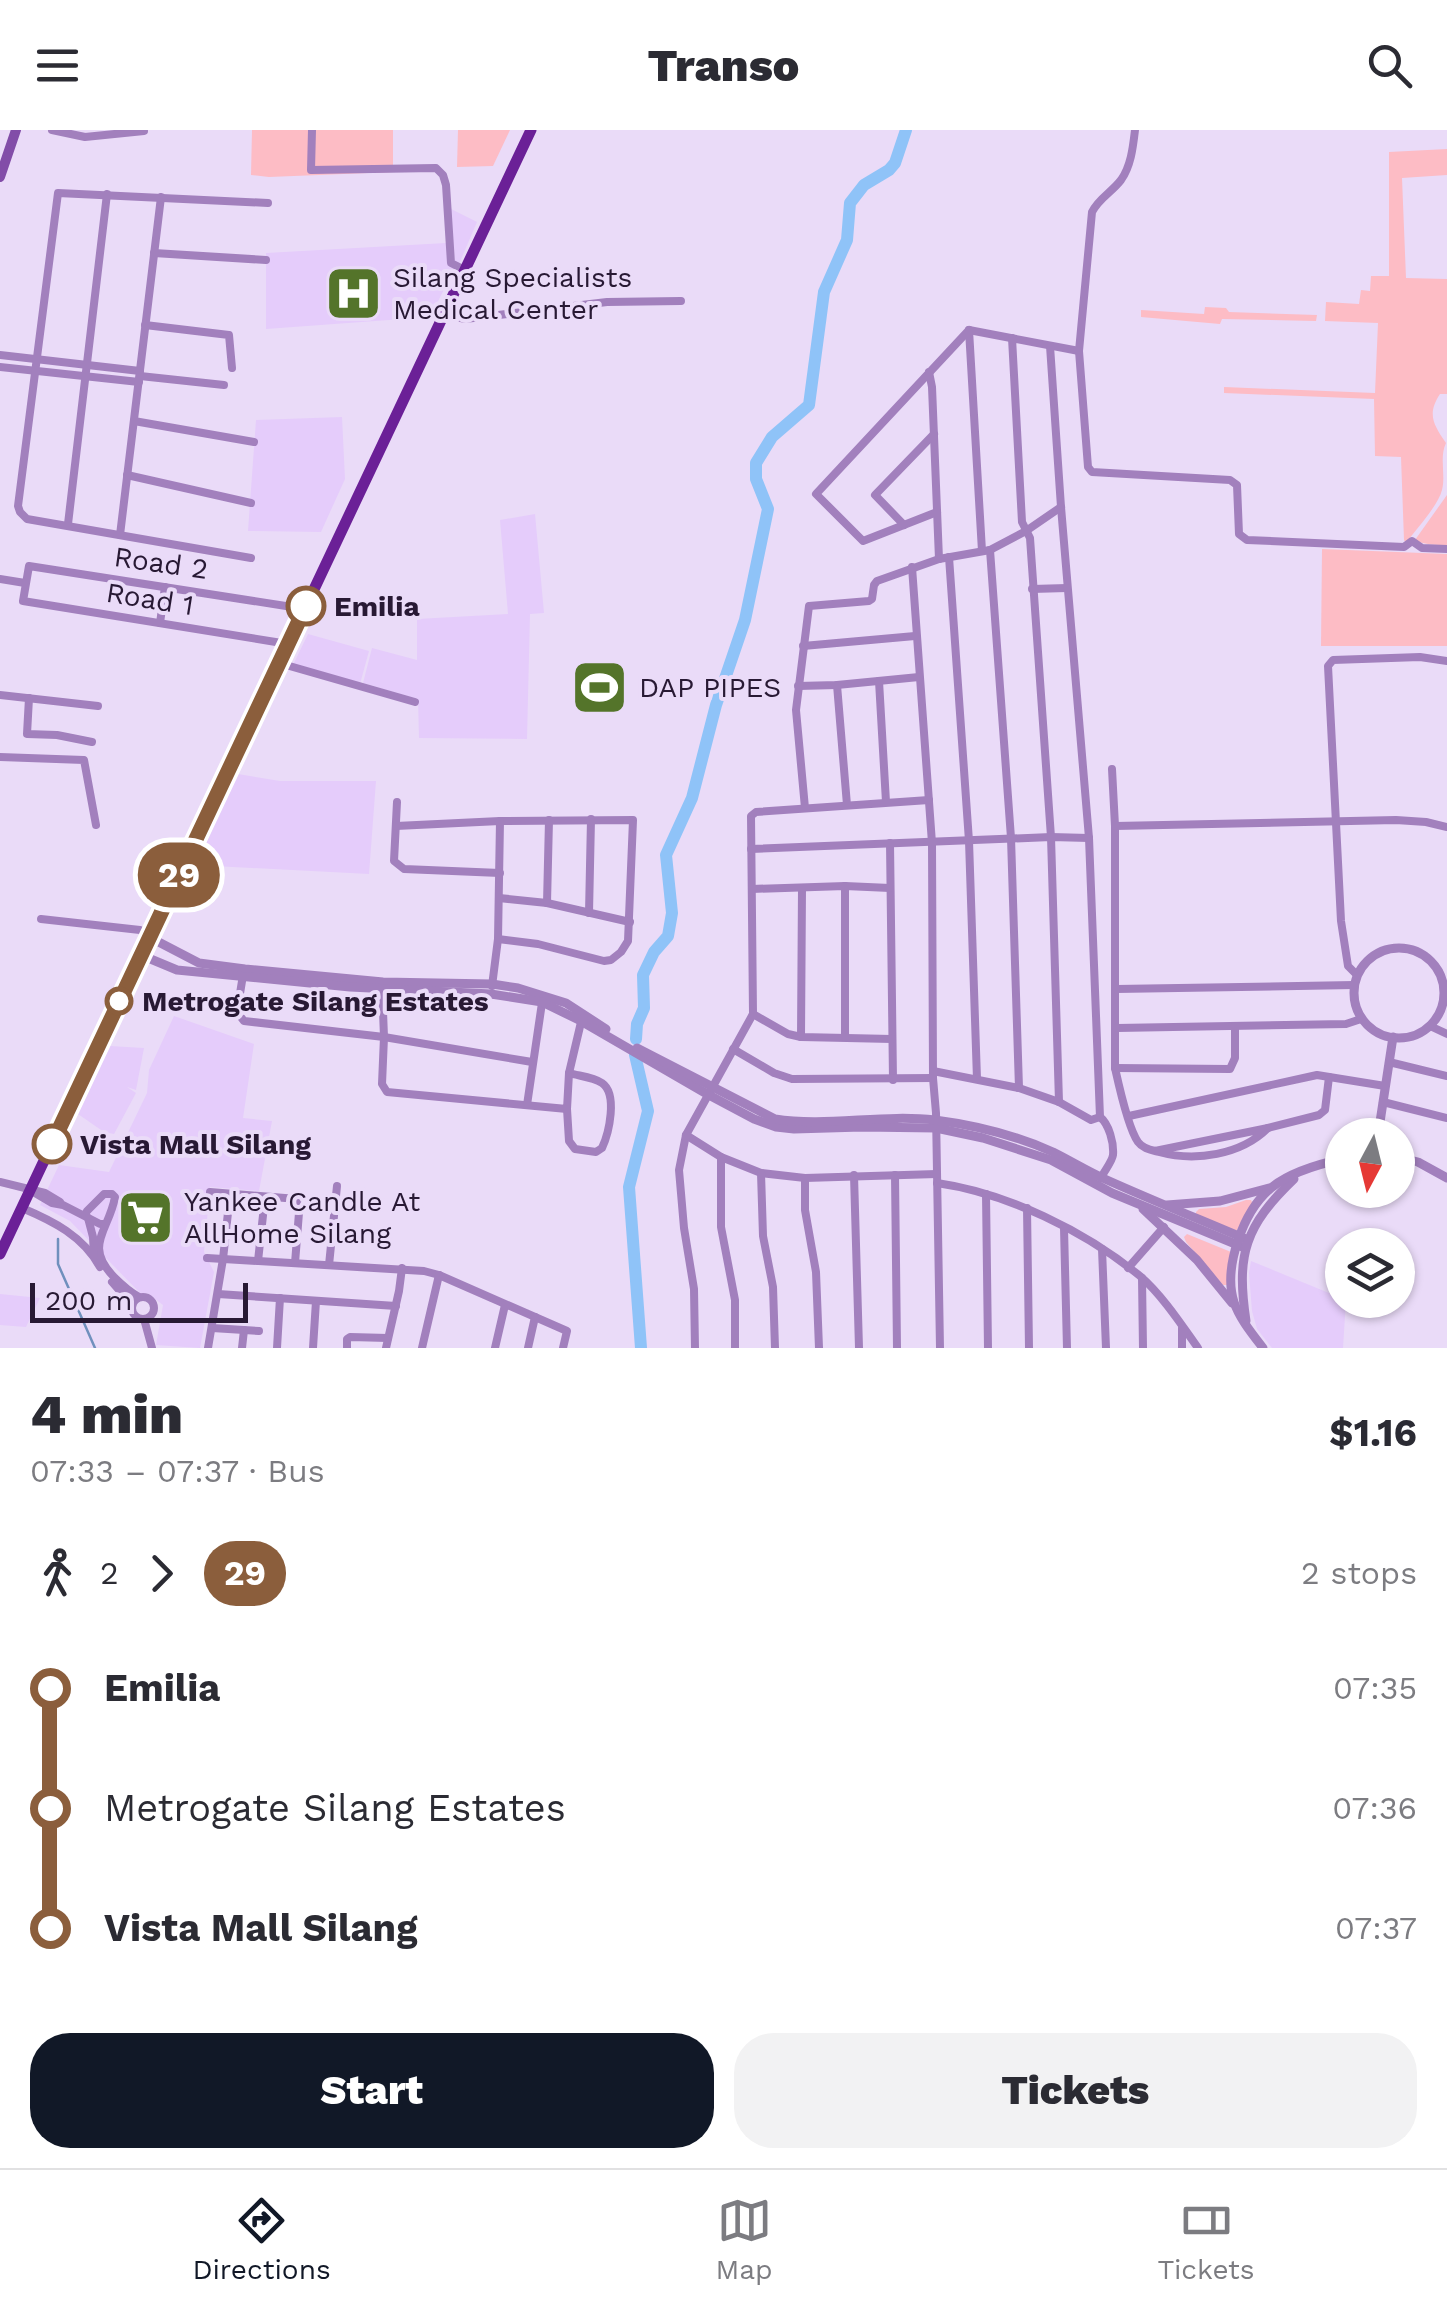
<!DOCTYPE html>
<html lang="en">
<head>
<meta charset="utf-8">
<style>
  body { margin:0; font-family:"Work Sans",sans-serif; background:#f2f2f3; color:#2b2b33; height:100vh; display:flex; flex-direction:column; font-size:38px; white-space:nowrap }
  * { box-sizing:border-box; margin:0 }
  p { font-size:32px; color:#7c7c81 }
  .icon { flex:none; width:55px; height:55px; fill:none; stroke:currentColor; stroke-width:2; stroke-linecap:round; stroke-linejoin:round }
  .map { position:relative; height:1218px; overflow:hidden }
  .details { display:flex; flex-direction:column; background:#fff; flex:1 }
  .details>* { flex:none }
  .badge { padding:0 20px; border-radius:32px; font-size:35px; line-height:65px }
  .needle { width:65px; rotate:187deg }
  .fabs { position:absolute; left:1325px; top:988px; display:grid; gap:20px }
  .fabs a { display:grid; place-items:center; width:90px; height:90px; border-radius:50%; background:#fff; box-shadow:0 2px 8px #0004; font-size:50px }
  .scale { position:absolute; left:30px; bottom:25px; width:218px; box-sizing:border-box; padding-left:10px; border:5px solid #281934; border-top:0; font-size:28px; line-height:35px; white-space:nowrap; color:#281934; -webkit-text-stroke:8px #eadbf8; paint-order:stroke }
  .map>.badge { position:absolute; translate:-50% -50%; box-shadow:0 0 0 5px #fff }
  .legs { display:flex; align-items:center; gap:15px; height:110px; padding:0 30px; font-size:32px }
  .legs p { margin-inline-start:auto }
  .head { display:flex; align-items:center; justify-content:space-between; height:170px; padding:0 30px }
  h1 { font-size:55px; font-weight:800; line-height:75px }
  .primary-button { display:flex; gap:20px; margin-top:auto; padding:20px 30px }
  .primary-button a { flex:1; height:115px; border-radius:40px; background:#111827; color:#fff; font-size:40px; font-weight:800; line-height:115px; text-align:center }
  .primary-button a+a { background:#f2f2f3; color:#2b2b33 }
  ul { padding:0 30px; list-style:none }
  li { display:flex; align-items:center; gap:35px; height:120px; font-size:38px }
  li i { display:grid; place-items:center; width:15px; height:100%; margin:0 12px; background:currentColor }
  li i::after { content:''; width:25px; height:25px; margin:-12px; border:8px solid; border-radius:50%; background:#fff }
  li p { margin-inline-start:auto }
  li:first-child i { background:linear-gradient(#0000 50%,currentColor 0) }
  li:last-child i { background:linear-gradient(currentColor 50%,#0000 0) }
  header { display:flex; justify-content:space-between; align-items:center; height:130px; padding:0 30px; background:#fff; font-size:45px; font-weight:800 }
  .menu { display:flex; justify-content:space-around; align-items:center; height:140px; border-top:2px solid #e1e1e2; background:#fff; font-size:28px; color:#7c7c81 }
  .menu a { display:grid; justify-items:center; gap:5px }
  .menu .selected { color:#111827 }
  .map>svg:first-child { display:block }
</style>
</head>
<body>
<header><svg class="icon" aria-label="menu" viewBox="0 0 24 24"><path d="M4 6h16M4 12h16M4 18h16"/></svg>Transo<svg class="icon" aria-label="search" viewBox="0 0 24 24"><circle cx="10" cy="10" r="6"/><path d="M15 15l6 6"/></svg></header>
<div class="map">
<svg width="1447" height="1218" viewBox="0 0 1447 1218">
  <rect width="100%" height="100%" fill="#eadbf8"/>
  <!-- built -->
  <g fill="#e5ccfb">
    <path d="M449,78L477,92L459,134L455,132Z"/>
    <path d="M446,113L448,128L455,138L430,187L266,199V123Z"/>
    <path d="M342,287L345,349L321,402L248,401L256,290Z"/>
    <path d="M535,384L544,483L530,484L527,609L419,608L418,569L363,553L372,518L417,530V489L508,484L500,390Z"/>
    <path d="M308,504L369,521L360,554L293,535Z"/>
    <path d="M238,644L280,651H376L369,744L195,735Z"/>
    <path d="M174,886L254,914L243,988L272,991L259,1061L210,1057L204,1122L214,1142L200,1218L156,1215L163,1175L147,1163H140L70,1091L40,1075L59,1035L109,1042L147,963L149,940Z"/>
    <path d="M110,916L144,918L136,960L127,957L136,963L114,1004L104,1002L78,984Z"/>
    <path d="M1251,1131L1346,1170L1343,1218H1272L1257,1199L1252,1181L1249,1143Z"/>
    <path d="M0,1164L40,1168L26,1197L0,1195Z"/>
  </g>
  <!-- green -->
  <g fill="#fdbcc5">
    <path d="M252,0H393V42L269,47L251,45Z"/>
    <path d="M458,0H510L493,36L457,37Z"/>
    <path d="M1447,19V45L1402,48L1406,148L1447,149V264H1440C1427,284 1433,294 1446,313C1439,328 1446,344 1442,360C1438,376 1416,399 1406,413L1404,410L1401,327L1375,326L1374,269L1224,263V257L1375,263L1378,193L1325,191L1326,172L1359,174L1361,160L1370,161L1371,146H1389V22Z"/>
    <path d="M1205,177L1226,178L1229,182L1317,185L1316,191L1222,189L1220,194L1141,187V180L1204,184Z"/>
    <path d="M1447,365V415C1436,415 1425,415 1415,410Z"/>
    <path d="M1322,419L1447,424V516H1321Z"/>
    <path d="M1246,1070H1251L1253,1074L1235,1103L1196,1087V1082L1199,1079L1226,1077Z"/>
    <path d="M1187,1104L1231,1122L1228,1155H1223L1186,1112L1184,1107Z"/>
  </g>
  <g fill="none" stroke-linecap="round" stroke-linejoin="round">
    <!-- stream -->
    <path stroke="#7090bd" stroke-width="2.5" d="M58,1109V1134L95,1218"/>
    <!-- river -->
    <g stroke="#8fc3f8" stroke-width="12">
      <path d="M636,909L637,894L644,878L643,845L654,822L668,806L672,783L666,725L692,668L716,575L745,490L768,379L756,349V333L772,307L809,275L824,162L847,110L850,73L864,55L889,40L895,33L906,0"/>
      <path d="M635,925L648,981L629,1057L641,1218"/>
    </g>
    <!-- minor -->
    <g stroke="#a280bd" stroke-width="8">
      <path d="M52,0L85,7L144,1"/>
      <path d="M312,0L311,40L436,38L443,45L446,55L451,133L465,140"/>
      <path d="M1135,0C1133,17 1131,36 1121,50C1112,62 1099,68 1092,82L1079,221L1088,337L1092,342L1230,350L1237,355L1239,404L1247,410L1404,417L1412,411L1422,418L1447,419"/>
      <path d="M154,123L266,130"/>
      <path d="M446,179L457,187L465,189L607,172L681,171"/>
      <path d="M145,195L229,205L232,238"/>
      <path d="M969,200L982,421"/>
      <path d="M969,200L1079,221"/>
      <path d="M1012,208L1022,392L1030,408L1051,707L1059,972"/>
      <path d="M1050,216L1061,377L1089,708L1100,987C1109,994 1114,1013 1113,1025C1112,1032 1104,1041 1101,1048"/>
      <path d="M0,225L140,241"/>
      <path d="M0,237L139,252"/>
      <path d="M929,242L932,257L939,429"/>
      <path d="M140,246L224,255"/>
      <path d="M134,291L254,312"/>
      <path d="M127,345L251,373"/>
      <path d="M937,382L863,411L816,364L969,200"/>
      <path d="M68,394L107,64"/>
      <path d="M904,395L875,365L934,304"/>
      <path d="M120,405L161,67"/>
      <path d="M990,420L1011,708L1019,958"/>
      <path d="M949,427L969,711L977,949"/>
      <path d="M251,428L27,389L20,382L18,376L58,63L268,73"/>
      <path d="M912,437L932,713L933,948L936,983L940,1218"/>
      <path d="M0,449L25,453"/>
      <path d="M1032,459L1067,458"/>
      <path d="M160,493L165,457"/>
      <path d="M288,514L23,471L29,436L305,479"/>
      <path d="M803,516L915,506"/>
      <path d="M279,533L415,572"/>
      <path d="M879,551L886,672"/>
      <path d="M837,555L847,675"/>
      <path d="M798,556L837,555L919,547"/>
      <path d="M0,565L98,576"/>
      <path d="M29,568L27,604L57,605L92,612"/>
      <path d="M0,627L84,630L96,695"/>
      <path d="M1112,639L1115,696V938C1119,956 1128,998 1138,1012C1143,1019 1152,1020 1159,1022C1195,1032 1241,1025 1268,998L1155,1021"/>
      <path d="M397,672L394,731L404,739L500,743"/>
      <path d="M805,678L796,580L809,476L869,471L872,469L874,455L877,451L939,429L990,420L1026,401L1061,377"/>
      <path d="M396,696L500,691L633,690L628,811L621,822L611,830L604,831L538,814L498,809"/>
      <path d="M1115,696L1396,690L1426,692L1447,697"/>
      <path d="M890,713L893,950"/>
      <path d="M751,719L1051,707L1089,708"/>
      <path d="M752,759L845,756L890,758"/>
      <path d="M499,768L547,773L630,792"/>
      <path d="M547,773L549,690"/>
      <path d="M589,783L591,689"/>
      <path d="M41,789L140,800L149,807"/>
      <path d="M243,845L237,882L244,891L384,907L532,932"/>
      <path d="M1357,845L1348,836L1341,791L1328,536L1333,530L1420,527L1447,531"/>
      <path d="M382,856L384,907L382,954L387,962L567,979L569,943L582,888"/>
      <path d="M492,856L498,809L500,691"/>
      <path d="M1116,859L1354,855"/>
      <path d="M753,884L788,904L801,907L892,909"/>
      <path d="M1430,896L1447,904"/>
      <path d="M1117,898L1346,894L1361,889"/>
      <path d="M801,907L802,758"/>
      <path d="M845,907V756"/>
      <path d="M733,919L774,943L792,949L933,948"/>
      <path d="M1389,932L1447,946"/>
      <path d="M1115,938L1230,939L1235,928V896"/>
      <path d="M933,941L1019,958L1059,972L1091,990L1100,987"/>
      <path d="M1383,972L1447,988"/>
      <path d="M527,975L543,866"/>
      <path d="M567,979L569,1011L575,1019L596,1022L602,1018C609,1003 618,964 602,953C593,947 579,946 569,943"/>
      <path d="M1129,986L1317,945L1385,956"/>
      <path d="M1268,998L1319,985L1325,980L1329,947"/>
      <path d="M686,1005L721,1027L761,1043L805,1048L937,1044"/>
      <path d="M721,1027V1097L735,1170V1218"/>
      <path d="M761,1043L763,1106L773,1157L775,1218"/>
      <path d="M854,1045L859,1218"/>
      <path d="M895,1045L897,1218"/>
      <path d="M805,1048V1080L816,1142L819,1218"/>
      <path d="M0,1052L45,1063L60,1072"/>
      <path d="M937,1053C1007,1063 1085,1101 1140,1146C1162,1165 1181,1194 1198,1218"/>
      <path d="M30,1060L52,1073L63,1075L100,1094H105"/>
      <path d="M210,1062L335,1072"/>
      <path d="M986,1064L988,1218"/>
      <path d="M22,1078C53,1091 83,1106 100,1137"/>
      <path d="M1027,1078L1029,1218"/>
      <path d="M85,1085L87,1081L104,1064H112L115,1067C109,1101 83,1115 114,1147C122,1155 130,1162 139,1167"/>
      <path d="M88,1088L93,1107L94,1126"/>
      <path d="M1064,1098L1067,1218"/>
      <path d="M1102,1119L1106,1218"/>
      <path d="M207,1128L424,1141L439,1145L567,1201L563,1218"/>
      <path d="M258,1131L265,1067"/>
      <path d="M295,1133L300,1070"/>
      <path d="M329,1135L337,1056"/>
      <path d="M1128,1138L1164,1097"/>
      <path d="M1142,1148L1143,1218"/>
      <path d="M112,1152L132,1175"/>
      <path d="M218,1164L396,1176"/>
      <circle cx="143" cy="1178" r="11"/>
      <path d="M144,1189L152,1218"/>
      <path d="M212,1198L259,1201"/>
      <path d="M1182,1198V1218"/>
      <path d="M208,1218L223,1129L230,1064"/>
      <path d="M242,1218L244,1200"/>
      <path d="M277,1218L280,1168"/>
      <path d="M313,1218L316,1171"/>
      <path d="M347,1218V1209L350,1207L388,1208"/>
      <path d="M386,1218L399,1161L402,1138"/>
      <path d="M422,1218L439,1145"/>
      <path d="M495,1218L505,1175"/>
      <path d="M528,1218L535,1187"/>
      <path d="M695,1218L694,1159L684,1098L679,1040L686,1005L753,884L751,686L756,682L929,670"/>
    </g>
    <!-- tertiary -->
    <g stroke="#a280bd" stroke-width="9">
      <path d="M149,807L199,833L245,839L383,852L492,854L518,858L566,873L606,899"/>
      <circle cx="1399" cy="863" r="45"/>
      <path d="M141,825L177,840L350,857L491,864L542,872L581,891L707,964L754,989L776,997L794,999L862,997L936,998L983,1008L1051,1030L1112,1063L1245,1118"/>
      <path d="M637,918L775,989C826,997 882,984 935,990C974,995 1017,1006 1053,1022C1071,1031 1089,1042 1107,1050C1154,1071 1201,1090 1248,1110"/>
      <path d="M1378,1005L1393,907"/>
      <path d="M1398,1027L1418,1032L1447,1048"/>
      <path d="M1167,1075L1220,1071L1269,1058"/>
      <path d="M1143,1079L1197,1130L1232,1173"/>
      <path d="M1246,1191C1236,1124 1245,1096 1294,1049"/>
      <path d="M1263,1218C1253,1205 1239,1188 1234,1172C1223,1138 1243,1081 1271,1058C1289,1043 1319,1034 1342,1029"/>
    </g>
    <!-- secondary -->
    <path stroke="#824da8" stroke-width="10" d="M0,47L16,0"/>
    <!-- primary -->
    <path stroke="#6b2097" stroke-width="11" d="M0,1124L531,0"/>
  </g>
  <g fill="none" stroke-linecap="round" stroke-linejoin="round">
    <defs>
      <path id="line-1" d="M52,1014L306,476"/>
    </defs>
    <!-- line-1 casing -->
    <use href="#line-1" stroke="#fff" stroke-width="22"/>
    <!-- line-1 -->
    <use href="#line-1" stroke="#8b5e3c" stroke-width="15"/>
  </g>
  <!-- icons -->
  <defs>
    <symbol id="hospital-square" viewBox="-11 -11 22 22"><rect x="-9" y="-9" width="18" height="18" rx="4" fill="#54742a" stroke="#eadbf8"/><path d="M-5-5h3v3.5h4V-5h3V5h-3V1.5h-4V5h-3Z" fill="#fff"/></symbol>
    <symbol id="stadium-square" viewBox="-11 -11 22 22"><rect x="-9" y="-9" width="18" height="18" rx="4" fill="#54742a" stroke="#eadbf8"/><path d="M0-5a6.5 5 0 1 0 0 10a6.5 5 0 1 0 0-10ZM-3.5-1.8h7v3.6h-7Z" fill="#fff"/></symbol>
    <symbol id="supermarket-square" viewBox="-11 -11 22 22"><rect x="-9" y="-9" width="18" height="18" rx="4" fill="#54742a" stroke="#eadbf8"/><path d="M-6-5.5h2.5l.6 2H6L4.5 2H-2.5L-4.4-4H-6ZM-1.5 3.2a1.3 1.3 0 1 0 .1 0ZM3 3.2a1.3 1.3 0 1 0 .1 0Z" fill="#fff"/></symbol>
  </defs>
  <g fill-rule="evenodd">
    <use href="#hospital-square" x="322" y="132" width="63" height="63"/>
    <use href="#stadium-square" x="568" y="526" width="63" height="63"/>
    <use href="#supermarket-square" x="114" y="1056" width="63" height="63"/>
  </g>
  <!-- markers -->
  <g fill="#fff" stroke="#8b5e3c" stroke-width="5">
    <circle cx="306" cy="476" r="18"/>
    <circle cx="119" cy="871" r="12"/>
    <circle cx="52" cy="1014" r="18"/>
  </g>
  <g text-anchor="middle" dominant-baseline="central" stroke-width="8" stroke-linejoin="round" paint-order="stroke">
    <!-- poi labels -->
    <g font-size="28" fill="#281934" stroke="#eadbf8" text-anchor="start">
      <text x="393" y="147">Silang Specialists<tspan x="393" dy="32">Medical Center</tspan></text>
      <text x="639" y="557">DAP PIPES</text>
      <text x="184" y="1071">Yankee Candle At<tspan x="184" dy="32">AllHome Silang</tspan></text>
    </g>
    <!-- street labels -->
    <g font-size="28" fill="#281934" stroke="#eadbf8">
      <text transform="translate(161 433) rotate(8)">Road 2</text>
      <text transform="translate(150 469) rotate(9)">Road 1</text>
    </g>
    <!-- stop labels -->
    <g font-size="28" font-weight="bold" fill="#281934" stroke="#eadbf8" text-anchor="start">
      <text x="334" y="476">Emilia</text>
      <text x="142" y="871">Metrogate Silang Estates</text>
      <text x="80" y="1014">Vista Mall Silang</text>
    </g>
  </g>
</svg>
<div class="fabs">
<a><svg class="needle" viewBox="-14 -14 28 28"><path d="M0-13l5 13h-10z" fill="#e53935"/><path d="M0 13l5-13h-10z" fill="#7c7c81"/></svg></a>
<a><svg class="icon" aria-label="layers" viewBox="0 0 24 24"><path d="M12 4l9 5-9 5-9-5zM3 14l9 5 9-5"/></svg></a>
</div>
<div class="scale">200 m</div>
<b class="badge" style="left:179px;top:745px;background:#8b5e3c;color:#fff">29</b>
</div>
<section class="details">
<div class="head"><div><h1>4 min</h1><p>07:33 – 07:37 · Bus</p></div><b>$1.16</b></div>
<div class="legs"><svg class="icon" aria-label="walk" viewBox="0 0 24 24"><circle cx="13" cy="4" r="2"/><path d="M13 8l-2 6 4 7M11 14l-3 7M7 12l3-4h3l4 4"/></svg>2<svg class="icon" aria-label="forward" viewBox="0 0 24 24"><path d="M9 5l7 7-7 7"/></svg><b class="badge" style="background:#8b5e3c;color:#fff">29</b><p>2 stops</p></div>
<ul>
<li><i style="color:#8b5e3c"></i><b>Emilia</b><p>07:35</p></li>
<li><i style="color:#8b5e3c"></i><span>Metrogate Silang Estates</span><p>07:36</p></li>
<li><i style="color:#8b5e3c"></i><b>Vista Mall Silang</b><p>07:37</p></li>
</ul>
<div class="primary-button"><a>Start</a><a>Tickets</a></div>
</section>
<nav class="menu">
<a class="selected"><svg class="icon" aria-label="directions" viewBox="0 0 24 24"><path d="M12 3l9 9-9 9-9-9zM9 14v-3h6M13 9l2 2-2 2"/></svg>Directions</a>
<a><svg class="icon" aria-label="map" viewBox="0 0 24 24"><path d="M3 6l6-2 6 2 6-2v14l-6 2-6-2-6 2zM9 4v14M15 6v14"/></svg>Map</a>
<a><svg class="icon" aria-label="tickets" viewBox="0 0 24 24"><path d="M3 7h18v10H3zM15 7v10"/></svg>Tickets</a>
</nav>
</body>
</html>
